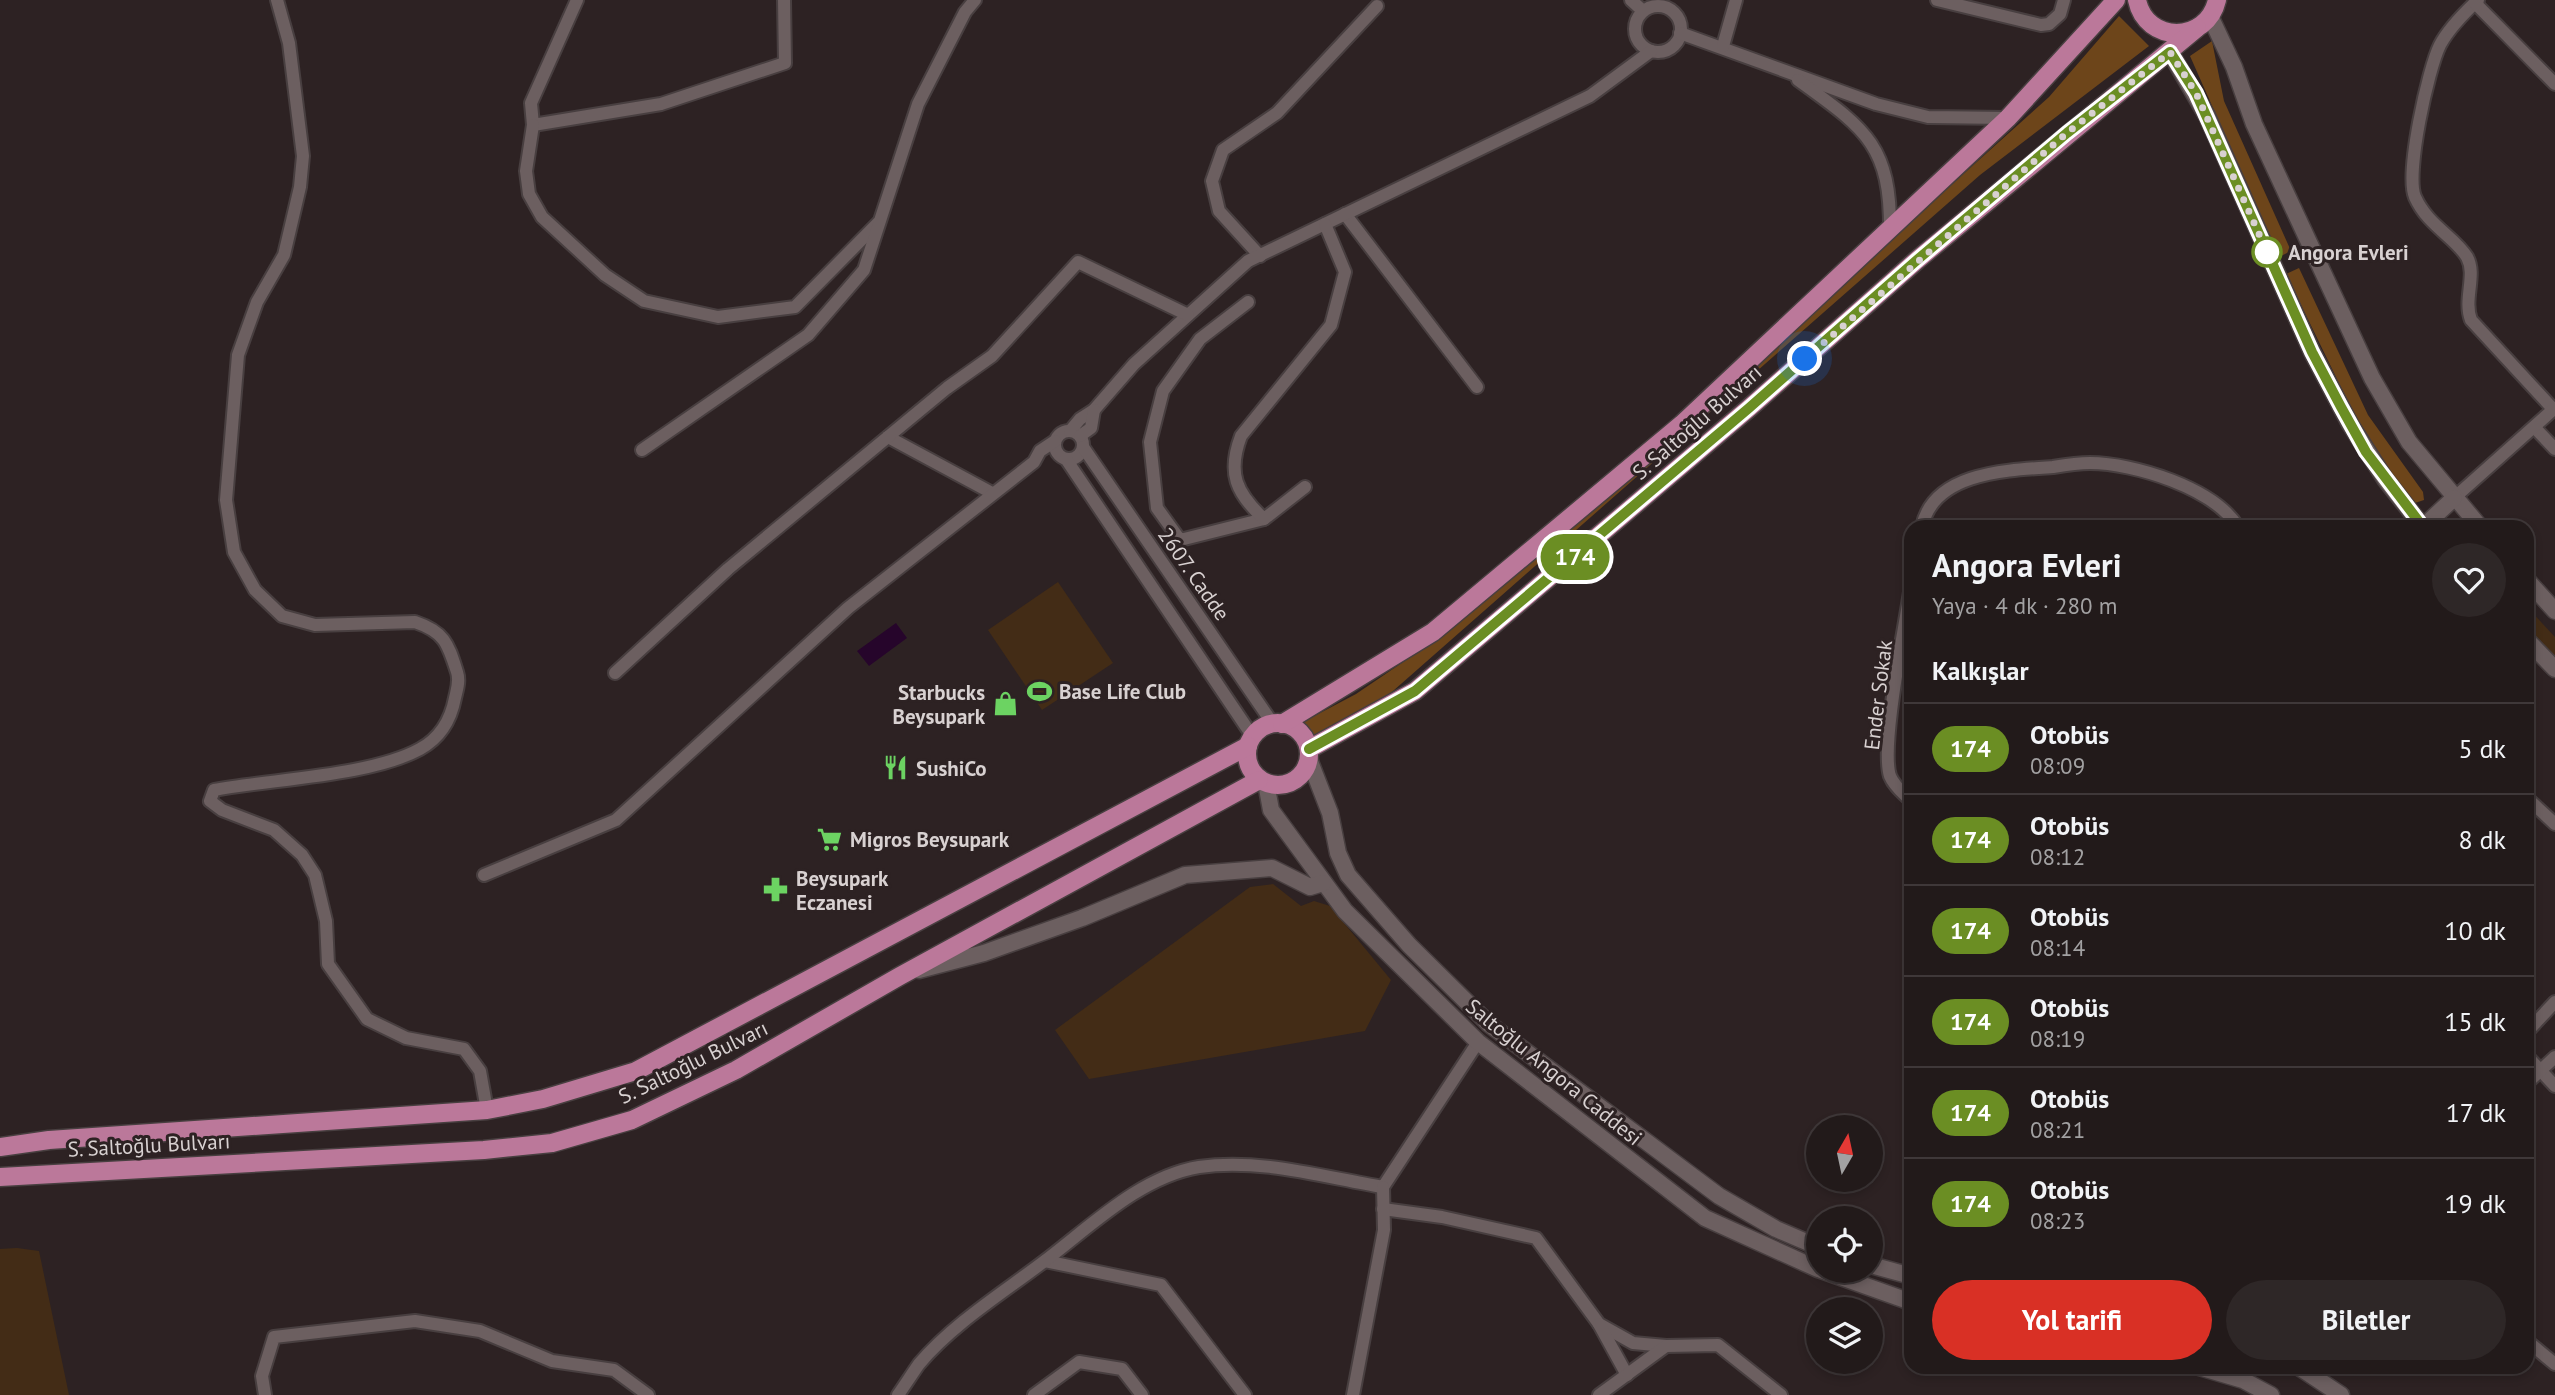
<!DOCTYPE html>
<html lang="tr">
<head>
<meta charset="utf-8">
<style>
  body { margin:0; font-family:"PT Sans",sans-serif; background:#2e2727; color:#f1f3f6; height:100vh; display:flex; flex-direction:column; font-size:26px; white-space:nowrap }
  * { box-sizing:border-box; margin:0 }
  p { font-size:23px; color:#a2a1a2 }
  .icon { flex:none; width:38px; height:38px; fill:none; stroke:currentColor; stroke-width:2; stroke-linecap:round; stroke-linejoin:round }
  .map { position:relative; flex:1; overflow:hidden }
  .panel { position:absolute; left:1904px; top:520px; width:630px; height:854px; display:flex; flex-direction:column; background:#221a1a; border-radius:21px; box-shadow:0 4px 10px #0003,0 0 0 2px #3f3839 }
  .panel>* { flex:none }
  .badge { padding:0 14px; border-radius:23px; font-size:24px; line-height:46px }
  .needle { width:46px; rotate:9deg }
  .buttons { position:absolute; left:1806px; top:1115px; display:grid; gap:14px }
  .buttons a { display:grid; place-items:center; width:77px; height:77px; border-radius:50%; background:#221a1a; box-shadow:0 4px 10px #0003,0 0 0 2px #3f3839; font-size:35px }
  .you { position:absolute; width:35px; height:35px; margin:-18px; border:5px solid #fff; border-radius:50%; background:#1a73e8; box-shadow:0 0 0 10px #1a73e833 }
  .map>.badge { position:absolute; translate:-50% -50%; box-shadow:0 0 0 4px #fff }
  h2 { padding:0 28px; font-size:26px; line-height:63px }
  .round { display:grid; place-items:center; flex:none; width:74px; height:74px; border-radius:37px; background:#2e2727 }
  .headline { display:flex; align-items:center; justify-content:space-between; height:119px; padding:0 28px }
  h1 { font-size:33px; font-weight:600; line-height:52px }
  .button { display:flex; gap:14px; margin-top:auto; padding:14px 28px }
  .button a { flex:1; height:80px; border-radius:42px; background:#d93025; color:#fff; font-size:28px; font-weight:600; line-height:80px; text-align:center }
  .button a+a { background:#2e2727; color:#f1f3f6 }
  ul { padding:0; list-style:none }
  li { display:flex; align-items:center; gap:21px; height:91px; padding:0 28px; border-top:2px solid #3f3839 }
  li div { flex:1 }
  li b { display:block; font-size:26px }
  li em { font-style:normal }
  li .badge { min-width:77px; font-weight:700; text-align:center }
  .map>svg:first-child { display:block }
</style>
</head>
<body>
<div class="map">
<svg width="2555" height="1395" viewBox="0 0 2555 1395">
  <rect width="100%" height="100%" fill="#2d2223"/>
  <!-- green -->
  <g fill="#432c16">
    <path d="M1058,582L1113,663L1042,710L988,630Z"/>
    <path d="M2527,607L2555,637V657L2527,627Z"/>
    <path d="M1273,884L1301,906L1314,901L1330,906L1391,980L1365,1031L1089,1079L1055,1030L1250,887Z"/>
    <path d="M17,1248L39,1251L69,1395H0V1249Z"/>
  </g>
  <!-- forest -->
  <g fill="#6d451a">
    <path d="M2119,16L2149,46L1980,175L1393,691L1321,749L1303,722L1356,694L1412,656L1645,460L2049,97Z"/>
    <path d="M2212,41L2224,101L2291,251L2279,257L2190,56Z"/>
    <path d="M2299,268L2368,415L2423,492L2424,500L2415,503L2368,443L2286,274Z"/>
  </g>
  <!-- water -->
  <path fill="#26052b" d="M896,623L907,638L869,666L857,651Z"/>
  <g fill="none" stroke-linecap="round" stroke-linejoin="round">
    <defs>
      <g id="minor">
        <path d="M277,0L289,43L303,156L300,187L284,255L257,302L238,355L226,500L234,552L255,590L282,616L315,625L415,622C445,632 448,644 457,672C460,681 457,689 455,698C451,719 440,738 420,749C371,776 272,779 214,790L210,801L222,810L274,830L302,855L315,875L326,921L328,964L367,1019L406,1038L464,1049L480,1071L487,1110"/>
        <path d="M577,0L531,103L533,125L661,104L785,63L784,0"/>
        <path d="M1631,0L1643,11"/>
        <path d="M1937,0L2041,25L2049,24L2060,14L2064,0"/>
        <path d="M2478,0C2464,13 2449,28 2440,45C2428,69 2405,174 2415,197C2428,226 2454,236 2467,257C2477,275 2463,299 2471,320L2554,410"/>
        <path d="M2475,3L2555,84"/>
        <circle cx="1658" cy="29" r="23"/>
        <path d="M1680,33L1876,104L1928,117L2008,118"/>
        <path d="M1723,46L1736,0"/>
        <path d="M1798,80C1864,128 1891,144 1890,231"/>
        <path d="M533,125L526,171L529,194L542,217L605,275L644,301L718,317L795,307L878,223"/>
        <path d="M1345,214L1477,387"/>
        <path d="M1260,256L1219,211L1212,181L1223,150L1277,113L1377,6"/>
        <path d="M1248,302L1200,339L1163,391L1150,442L1157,508L1180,540L1264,519"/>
        <path d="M2534,427L2555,449"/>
        <circle cx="1069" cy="445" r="14"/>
        <path d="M1070,431L1080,419L1094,410L1134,364L1248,261L1590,96L1651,51"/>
        <path d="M1080,436L1091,428L1094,410"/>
        <path d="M888,437L992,493"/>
        <path d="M1083,447L1273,724"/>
        <path d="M642,450L808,335L864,270L918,104L965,12L975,0"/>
        <path d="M1066,459L1253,737"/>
        <path d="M1305,487L1264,519C1236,493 1227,473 1241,436L1331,325L1345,272L1325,224"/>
        <path d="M2454,498L2555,408"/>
        <path d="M1922,527C1933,472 2008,470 2053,467C2065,465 2078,463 2090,463C2134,463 2214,488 2238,527"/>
        <path d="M1911,585C1906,623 1880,745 1890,776C1894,786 1903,793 1911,801"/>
        <path d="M615,673L728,569L947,388L992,356L1078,262L1188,315"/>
        <path d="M2527,798L2555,824"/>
        <path d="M484,875L616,820L848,608L1034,462L1040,451L1055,441"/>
        <path d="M2527,1032L2555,1002"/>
        <path d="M2527,1056L2555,1086"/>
        <path d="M2527,1083L2555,1057"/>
        <path d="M1383,1209L1442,1217L1536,1238L1599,1324L1633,1343L1666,1346"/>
        <path d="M1045,1261L1161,1285L1245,1395"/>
        <path d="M1599,1324L1627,1375"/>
        <path d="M2527,1341L2555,1364"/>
        <path d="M265,1395L262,1376L274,1337L415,1321L480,1331L552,1361L614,1370L648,1395"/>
        <path d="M898,1395C905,1385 912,1374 919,1364C953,1324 1001,1294 1042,1263C1089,1228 1139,1177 1199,1167C1260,1158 1323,1177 1383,1187L1478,1042"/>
        <path d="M1034,1395L1079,1362L1122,1369L1142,1395"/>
        <path d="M1353,1395L1384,1230L1383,1187"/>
        <path d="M1599,1395L1666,1346L1718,1345L1781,1395"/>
      </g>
      <g id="tertiary">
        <path d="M2210,16L2234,67L2254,124L2372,378L2409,442L2480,527"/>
        <path d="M2170,52L2207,116L2312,352L2350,424L2385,479L2423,527L2454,498"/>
        <path d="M2527,580L2555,611"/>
        <path d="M2527,640L2555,669"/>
        <path d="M1309,759L1330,813L1338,853L1348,875L1409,945L1489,1024L1719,1196L1776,1229L1818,1247"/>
        <path d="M1266,783L1271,810L1345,911L1478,1042L1705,1218L1818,1269"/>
        <path d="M919,970L984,953L1082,918L1185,875L1272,868L1310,887L1323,883"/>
        <path d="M1871,1265L1911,1276"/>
        <path d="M1821,1270L1911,1302"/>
        <path d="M2199,1367L2243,1380L2271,1395"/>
        <path d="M2299,1367L2341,1395"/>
      </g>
      <g id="primary">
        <path d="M2137,0C2146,44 2207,44 2217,0"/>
        <circle cx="1278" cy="754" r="31"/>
        <path d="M1282,724L1433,632L1682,424L2008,118L2116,0"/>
        <path d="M1309,749L1415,691L1749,408L1917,260L2197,28"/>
        <path d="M0,1147L49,1140L487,1110L543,1099L636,1071L1248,746"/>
        <path d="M0,1177L484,1150L552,1143L632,1120L736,1070L900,976L1259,780"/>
      </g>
    </defs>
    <!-- minor casing -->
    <use href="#minor" stroke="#483f40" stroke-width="16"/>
    <!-- tertiary casing -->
    <use href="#tertiary" stroke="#483f40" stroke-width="19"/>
    <!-- primary casing -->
    <use href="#primary" stroke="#483f40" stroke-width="21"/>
    <!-- minor -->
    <use href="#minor" stroke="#6c5f60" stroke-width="12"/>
    <!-- tertiary -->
    <use href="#tertiary" stroke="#6c5f60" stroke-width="16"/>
    <!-- primary -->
    <use href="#primary" stroke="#bb789a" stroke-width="18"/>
  </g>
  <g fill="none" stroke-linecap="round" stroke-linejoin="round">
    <defs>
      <path id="line" d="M1309,749L1415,691L1749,408L1917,260L2067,133L2170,52L2196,93L2312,352L2341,407L2366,452L2423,527"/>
    </defs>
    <!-- line casing -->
    <use href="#line" stroke="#fff" stroke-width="16"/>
    <!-- line -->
    <use href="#line" stroke="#6b8e23" stroke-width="10"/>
    <!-- walk -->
    <path stroke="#d8d1d1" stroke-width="7" stroke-dasharray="0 12.6" d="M1805,359L2067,133L2170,52L2196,93L2267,252"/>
  </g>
  <!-- icons -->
  <defs>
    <symbol id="stadium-bare" viewBox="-9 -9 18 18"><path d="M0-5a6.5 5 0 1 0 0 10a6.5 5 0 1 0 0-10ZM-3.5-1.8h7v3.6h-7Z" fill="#6cd362" stroke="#2d2223" stroke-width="2.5" paint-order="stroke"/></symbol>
    <symbol id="shop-bare" viewBox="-9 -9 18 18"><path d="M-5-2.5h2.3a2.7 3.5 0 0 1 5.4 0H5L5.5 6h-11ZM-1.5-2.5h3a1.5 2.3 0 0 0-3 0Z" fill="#6cd362" stroke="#2d2223" stroke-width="2.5" paint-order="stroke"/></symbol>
    <symbol id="restaurant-bare" viewBox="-9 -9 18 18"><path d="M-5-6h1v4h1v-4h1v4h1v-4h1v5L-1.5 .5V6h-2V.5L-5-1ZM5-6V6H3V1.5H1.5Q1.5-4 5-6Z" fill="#6cd362" stroke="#2d2223" stroke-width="2.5" paint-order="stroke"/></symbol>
    <symbol id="supermarket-bare" viewBox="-9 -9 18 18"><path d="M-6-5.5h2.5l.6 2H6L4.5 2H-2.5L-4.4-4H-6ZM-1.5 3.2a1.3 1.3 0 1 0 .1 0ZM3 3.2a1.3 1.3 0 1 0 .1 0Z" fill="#6cd362" stroke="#2d2223" stroke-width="2.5" paint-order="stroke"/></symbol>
    <symbol id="pharmacy-bare" viewBox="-9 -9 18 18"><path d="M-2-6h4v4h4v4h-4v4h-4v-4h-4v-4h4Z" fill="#6cd362" stroke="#2d2223" stroke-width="2.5" paint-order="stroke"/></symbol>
  </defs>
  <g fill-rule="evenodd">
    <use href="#stadium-bare" x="1022" y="674" width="35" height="35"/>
    <use href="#shop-bare" x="988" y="686" width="35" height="35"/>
    <use href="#restaurant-bare" x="878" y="750" width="35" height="35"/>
    <use href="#supermarket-bare" x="812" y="822" width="35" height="35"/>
    <use href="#pharmacy-bare" x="758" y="872" width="35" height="35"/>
  </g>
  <!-- markers -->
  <circle fill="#fff" stroke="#6b8e23" stroke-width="3.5" cx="2267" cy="252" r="14"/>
  <g text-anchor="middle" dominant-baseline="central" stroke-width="6" stroke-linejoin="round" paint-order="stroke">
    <!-- stop labels -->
    <g font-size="21" font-weight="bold" fill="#d8d1d1" stroke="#2d2223" text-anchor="start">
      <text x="2288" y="252">Angora Evleri</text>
    </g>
    <!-- street labels -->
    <g font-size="21" fill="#d8d1d1" stroke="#2d2223">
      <text transform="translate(1697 422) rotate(-41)">S. Saltoğlu Bulvarı</text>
      <text transform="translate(1194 574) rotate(55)">2607. Cadde</text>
      <text transform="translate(1878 695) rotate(-83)">Ender Sokak</text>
      <text transform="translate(693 1062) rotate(-26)">S. Saltoğlu Bulvarı</text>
      <text transform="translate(1554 1072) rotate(39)">Saltoğlu Angora Caddesi</text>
      <text transform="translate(149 1145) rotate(-3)">S. Saltoğlu Bulvarı</text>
    </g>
    <!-- poi labels -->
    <g font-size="21" font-weight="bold" fill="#d8d1d1" stroke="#2d2223" text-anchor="start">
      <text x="1059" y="691">Base Life Club</text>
      <text x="985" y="692" text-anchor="end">Starbucks<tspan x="985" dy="24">Beysupark</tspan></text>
      <text x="916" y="768">SushiCo</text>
      <text x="850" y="839">Migros Beysupark</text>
      <text x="796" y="878">Beysupark<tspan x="796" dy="24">Eczanesi</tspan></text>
    </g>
  </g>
</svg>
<div class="buttons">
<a><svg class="needle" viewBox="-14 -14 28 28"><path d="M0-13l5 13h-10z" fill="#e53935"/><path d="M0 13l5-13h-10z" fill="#a2a1a2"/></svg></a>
<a><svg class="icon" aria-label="locate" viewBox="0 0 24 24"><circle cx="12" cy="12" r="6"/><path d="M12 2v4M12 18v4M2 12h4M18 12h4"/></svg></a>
<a><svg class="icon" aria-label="layers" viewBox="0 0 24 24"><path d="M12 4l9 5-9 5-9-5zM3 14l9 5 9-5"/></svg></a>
</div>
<div class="you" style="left:1805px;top:359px"></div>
<b class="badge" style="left:1575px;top:557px;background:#6b8e23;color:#fff">174</b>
<section class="panel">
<div class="headline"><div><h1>Angora Evleri</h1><p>Yaya · 4 dk · 280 m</p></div><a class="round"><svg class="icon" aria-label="heart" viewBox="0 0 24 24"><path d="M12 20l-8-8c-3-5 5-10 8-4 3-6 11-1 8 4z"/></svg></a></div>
<h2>Kalkışlar</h2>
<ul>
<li><span class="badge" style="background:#6b8e23;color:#fff">174</span><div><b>Otobüs</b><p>08:09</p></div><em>5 dk</em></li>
<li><span class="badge" style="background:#6b8e23;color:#fff">174</span><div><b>Otobüs</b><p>08:12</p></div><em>8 dk</em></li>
<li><span class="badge" style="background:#6b8e23;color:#fff">174</span><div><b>Otobüs</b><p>08:14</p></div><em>10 dk</em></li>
<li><span class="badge" style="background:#6b8e23;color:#fff">174</span><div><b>Otobüs</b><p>08:19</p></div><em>15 dk</em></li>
<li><span class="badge" style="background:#6b8e23;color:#fff">174</span><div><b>Otobüs</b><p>08:21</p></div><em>17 dk</em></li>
<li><span class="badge" style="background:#6b8e23;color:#fff">174</span><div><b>Otobüs</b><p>08:23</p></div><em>19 dk</em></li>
</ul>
<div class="button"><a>Yol tarifi</a><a>Biletler</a></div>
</section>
</div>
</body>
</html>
